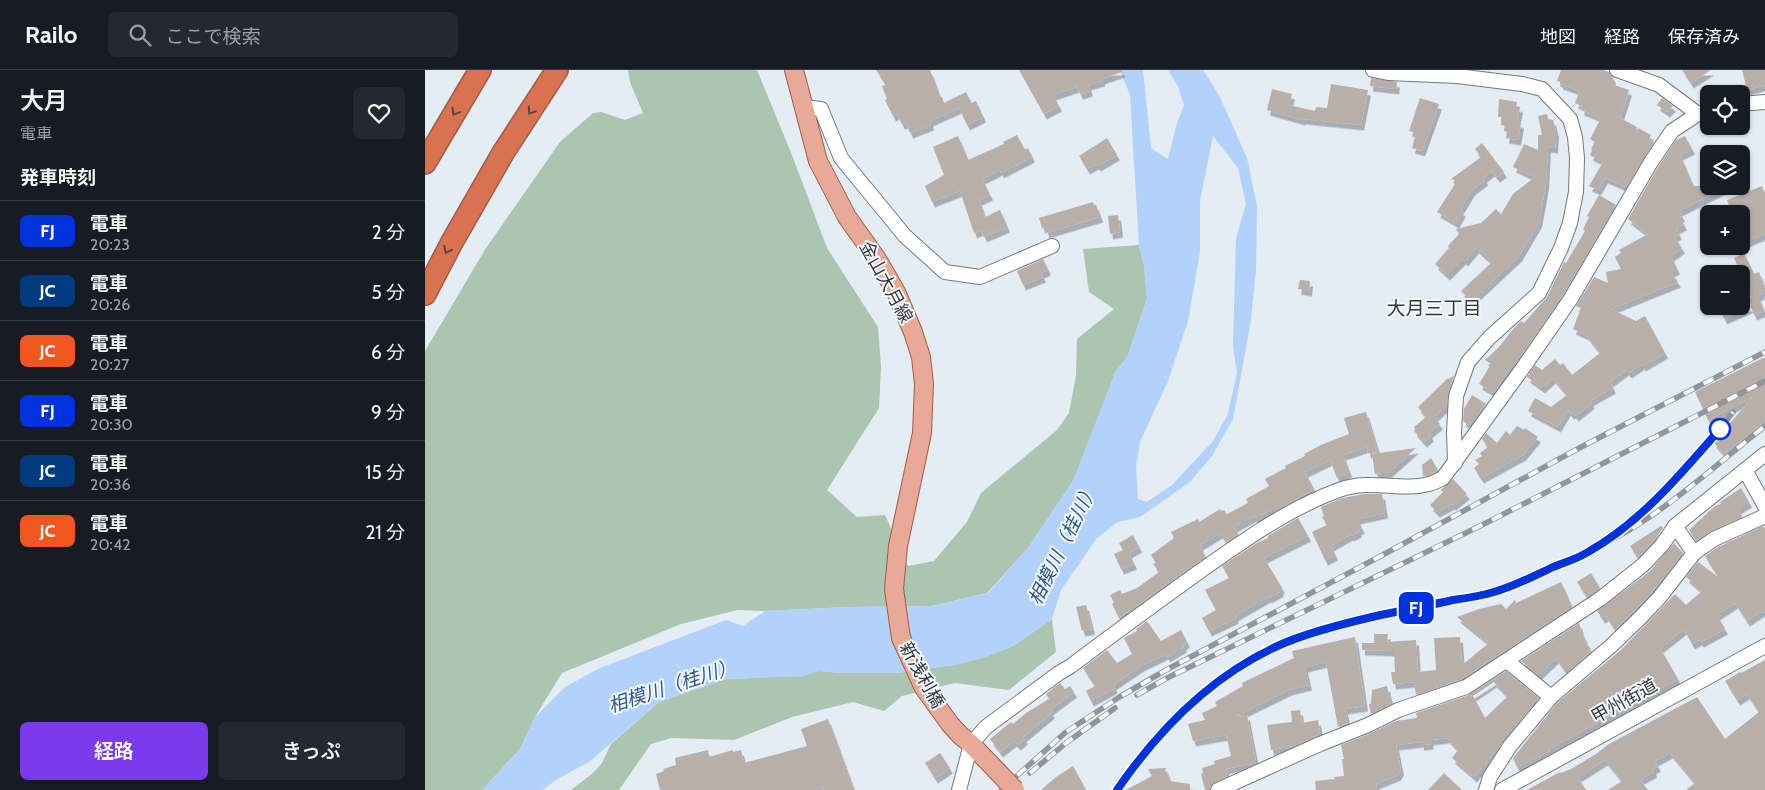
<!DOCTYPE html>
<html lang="ja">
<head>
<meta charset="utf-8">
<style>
  body { margin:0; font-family:Cabin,"Noto Sans JP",sans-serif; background:#242831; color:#f1f3f6; height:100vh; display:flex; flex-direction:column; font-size:19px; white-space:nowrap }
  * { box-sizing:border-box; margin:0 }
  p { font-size:16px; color:#9ea1a6 }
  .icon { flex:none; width:28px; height:28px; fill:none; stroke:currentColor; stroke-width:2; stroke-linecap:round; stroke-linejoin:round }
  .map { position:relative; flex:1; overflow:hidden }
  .details { display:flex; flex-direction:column; background:#171b24; width:425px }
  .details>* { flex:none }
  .badge { padding:0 10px; border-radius:8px; font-size:18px; line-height:32px }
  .controls { position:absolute; left:1275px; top:15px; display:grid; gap:10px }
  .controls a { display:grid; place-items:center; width:50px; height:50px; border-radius:8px; background:#171b24; box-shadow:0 1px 4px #0004; font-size:25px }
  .map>.badge { position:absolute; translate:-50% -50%; box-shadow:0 0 0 2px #fff }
  h2 { padding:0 20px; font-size:19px; line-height:45px }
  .round { display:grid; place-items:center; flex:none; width:52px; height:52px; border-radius:8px; background:#242831 }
  .head { display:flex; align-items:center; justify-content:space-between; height:85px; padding:0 20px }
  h1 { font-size:24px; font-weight:600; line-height:38px }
  .button { display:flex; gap:10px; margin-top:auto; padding:10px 20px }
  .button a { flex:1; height:58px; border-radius:8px; background:#7c3aed; color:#fff; font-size:20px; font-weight:600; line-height:58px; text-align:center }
  .button a+a { background:#242831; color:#f1f3f6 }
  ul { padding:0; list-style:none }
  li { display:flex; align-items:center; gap:15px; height:60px; padding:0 20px; border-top:1px solid #363941 }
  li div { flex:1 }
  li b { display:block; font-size:19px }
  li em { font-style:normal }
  li .badge { min-width:55px; font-weight:700; text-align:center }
  header { display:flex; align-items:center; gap:30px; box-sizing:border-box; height:70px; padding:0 25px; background:#171b24; border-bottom:1px solid #363941 }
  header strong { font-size:24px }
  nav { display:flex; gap:28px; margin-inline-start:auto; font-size:18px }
  .search { width:350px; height:45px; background:#242831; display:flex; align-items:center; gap:12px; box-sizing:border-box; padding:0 18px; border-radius:8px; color:#9ea1a6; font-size:19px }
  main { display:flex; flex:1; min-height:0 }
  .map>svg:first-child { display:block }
</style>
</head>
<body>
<header>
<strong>Railo</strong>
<div class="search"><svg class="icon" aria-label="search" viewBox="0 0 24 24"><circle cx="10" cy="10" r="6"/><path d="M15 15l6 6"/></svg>ここで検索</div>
<nav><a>地図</a><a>経路</a><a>保存済み</a></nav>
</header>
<main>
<section class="details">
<div class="head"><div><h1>大月</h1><p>電車</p></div><a class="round"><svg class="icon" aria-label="heart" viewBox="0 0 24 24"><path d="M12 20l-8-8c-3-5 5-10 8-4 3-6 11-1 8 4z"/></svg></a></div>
<h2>発車時刻</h2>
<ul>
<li><span class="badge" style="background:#03d;color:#fff">FJ</span><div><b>電車</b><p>20:23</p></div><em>2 分</em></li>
<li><span class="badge" style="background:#003b80;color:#fff">JC</span><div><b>電車</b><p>20:26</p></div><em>5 分</em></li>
<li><span class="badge" style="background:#f15620;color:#fff">JC</span><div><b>電車</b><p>20:27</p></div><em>6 分</em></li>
<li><span class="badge" style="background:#03d;color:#fff">FJ</span><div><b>電車</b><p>20:30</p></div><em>9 分</em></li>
<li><span class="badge" style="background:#003b80;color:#fff">JC</span><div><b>電車</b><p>20:36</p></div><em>15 分</em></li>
<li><span class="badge" style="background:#f15620;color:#fff">JC</span><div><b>電車</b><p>20:42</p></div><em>21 分</em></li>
</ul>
<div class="button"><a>経路</a><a>きっぷ</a></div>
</section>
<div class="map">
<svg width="1340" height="720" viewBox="0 0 1340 720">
  <defs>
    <filter id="shadow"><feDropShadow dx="3" dy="5.5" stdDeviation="0" flood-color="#0004"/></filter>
  </defs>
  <rect width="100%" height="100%" fill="#e4ecf4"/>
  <!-- green -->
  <g fill="#abc5b0">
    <path d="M203,0H332L367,85L402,178L453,257L456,297L454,338L402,420L432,447L460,445L483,496L509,491L542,452L556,423L632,360L644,343L651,306L652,269L689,239L664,222L658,179L714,175L719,195L722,229L703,285L648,411L603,478L562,523L507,536L423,537L340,541L312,540L256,554L137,603L110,647L95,679L57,720H0V281L61,178L135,72L168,43L176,42L200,50L218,43L205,12Z"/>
    <path d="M627,549L631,582L584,620L530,613L477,626L459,641L428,632L367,647L309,670L246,668L226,674L194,720H146L168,703L177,693L186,674L234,632L301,609L378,606L393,601L417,603H472L529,595L560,587L588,576Z"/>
  </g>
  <!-- water -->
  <path fill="#b2d2fb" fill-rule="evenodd" d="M695,0H718L726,78L743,89L751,56L759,35L753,16L743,0H778L794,25L822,88L832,137L831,200L826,250L808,349L787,386L765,412L715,447L693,452L672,468L636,520L627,549L588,576L560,587L529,595L472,603H417L393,601L378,606L301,609L234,632L164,692L132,709L118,720H57L95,679L110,647L140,617L175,598L301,550L318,556L340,541L423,537L507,536L563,523L603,478L648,411L690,302L703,285L722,229L719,195L714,175L705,25ZM788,66L813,98L821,134L811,168L808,276L812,303L803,344L788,371L747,415L722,432L713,429L711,396L715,372L743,311L763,251L775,182V130Z"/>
  <!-- building -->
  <g fill="#b8afa8" fill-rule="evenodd" filter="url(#shadow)">
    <path d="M451,0H505L515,27H517L519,33L541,22L546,33L551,31L558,47L542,55L534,38L505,51L506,55L485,63L481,53L477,54L472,44L468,46L460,30L462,29L457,16L461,15Z"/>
    <path d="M594,0H697V2L677,9V11L663,15L665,21L655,24L652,17L628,25L634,36L619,44Z"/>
    <path d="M1136,0H1177L1184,2L1188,8L1186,14L1204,20L1195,48L1212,57L1211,61L1213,58L1226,65L1224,70L1229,72L1201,117L1180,108L1173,120L1164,116L1178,92L1165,85L1167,80L1166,79L1170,72L1165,69L1176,48L1156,40L1157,36L1150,33L1155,21L1135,14V12L1132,11Z"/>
    <path d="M1257,0H1286L1266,13Z"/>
    <path d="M1317,0H1340V15L1322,20Z"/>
    <path d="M946,8L972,12L971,19L945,16Z"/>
    <path d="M906,14L943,20L936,55L878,49L877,50L842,40L847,19L867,24L864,35L890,41L891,37L902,38Z"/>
    <path d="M995,28L1014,34L997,81L987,78L991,63L984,61Z"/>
    <path d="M1237,28L1248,36L1242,42L1232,35Z"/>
    <path d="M1074,29L1092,32L1091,36L1095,37L1092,52L1096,53L1093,70L1081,68L1082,62L1079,61L1080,56L1076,55L1077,47H1073Z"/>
    <path d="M1122,44L1123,49L1128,50L1131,62L1130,78L1123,77L1121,114L1114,152L1094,186L1046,231L1036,221L1067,192L1051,178L1040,191L1038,189L1022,205L1010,194L1024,178L1023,176L1034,164L1031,159L1056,153L1071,139L1076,144L1088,124L1110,107L1088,97L1099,74L1113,80V65H1117L1113,46Z"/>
    <path d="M592,65L600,80L603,78L607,87L576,103L575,100L557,109L565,125L554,130L560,147L575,140L582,157L559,167L556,160L549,163L535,121L507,132L500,116L519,105L508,77L533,66L543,90L579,74L578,72Z"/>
    <path d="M1260,66L1267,79L1255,85L1268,115L1270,116H1304L1254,141L1257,146L1255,147L1259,155L1251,159L1254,164L1249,167L1257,178L1246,186L1252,199L1246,202L1253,212L1186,239L1211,251L1220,246L1240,283L1218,296L1217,294L1204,303L1201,300L1185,312L1188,318L1165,331L1167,333L1151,346L1148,343L1146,344L1143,340L1133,357L1103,341L1110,328L1126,337L1142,325L1128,308L1117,318L1102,307L1110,295L1117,300L1130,289L1135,295L1138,293L1147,305L1175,283L1161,265L1148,259L1156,238L1151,236L1169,207L1183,213L1181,202L1196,199L1190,187L1196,183L1194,180L1223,164L1203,149L1233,97L1251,70Z"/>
    <path d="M682,68L692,85L673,96L671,94L662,99L654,86Z"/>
    <path d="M1057,73L1079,102L1072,107L1067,101L1059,107L1060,110L1047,120L1035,140L1038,141L1031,153L1012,142L1030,114L1028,113L1030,110L1026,109L1056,87L1050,79Z"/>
    <path d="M1337,116L1340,124V164L1318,173L1316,167V144H1307L1302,130Z"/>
    <path d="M1174,125L1191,135L1138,225L1089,296L1087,294L1069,323L1054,314L1066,294L1060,290L1073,278L1090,257L1096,251L1099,253L1122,227L1139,192L1141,193L1160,161L1158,159L1164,147L1162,146Z"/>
    <path d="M668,132L669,135H671L675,147L621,163L620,157L617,158L614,148Z"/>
    <path d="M693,145L695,162L685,164L683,146Z"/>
    <path d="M1319,183L1329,204L1334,202L1340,218V220L1336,221L1337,224L1333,226L1339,241L1329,245L1326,237L1299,249L1294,236H1326L1323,228L1326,227L1309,188Z"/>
    <path d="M618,189L623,200L616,203L618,207L598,215L592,201Z"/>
    <path d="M875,210L885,211L884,221L873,219Z"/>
    <path d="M1340,287V351L1299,384L1288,372L1329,326L1283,350L1270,322Z"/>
    <path d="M1029,305L1023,323L1022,335L1009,347L1015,354L1004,363L1006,366L999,372L989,361L990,359L989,357L1001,347L993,337L1023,308L1024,309Z"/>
    <path d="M1047,325L1061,334L1047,353L1046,352L1044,355L1038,351L1039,339Z"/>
    <path d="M941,342L953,382L943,383L942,377L918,385L924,402L912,408L905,390L880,402L889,419L856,438L855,436L830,448L829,446L809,457L813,464L801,472L795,463L775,475L780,487L694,548L687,534L689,533L685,525L695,520L697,524L712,518L734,502L728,494L731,493L726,485L749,468L746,462L773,449L774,452L795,439L796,441L799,440L802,444L823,433L821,429L844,416L840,409L861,398L860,396L880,386L879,384L896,375L924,364L919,348Z"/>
    <path d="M1092,356L1099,360L1100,358L1113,367L1098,385L1056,408L1049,398L1054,394L1050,390L1057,386L1055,383L1063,377L1057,369L1061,363L1072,373L1081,361L1085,365Z"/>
    <path d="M991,378L964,402L950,404L947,384Z"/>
    <path d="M1006,388L1013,400L1006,404L998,406L997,395Z"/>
    <path d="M1028,409L1042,424L1028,435L1027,434L1012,442L1005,435L1018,422L1016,420L1018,418Z"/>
    <path d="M1316,418L1324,432L1313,439L1317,447L1285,461L1271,471L1264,460L1290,436L1296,434L1295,432Z"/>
    <path d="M939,424H957L960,443L932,449L937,458L933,460L934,462L926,466L925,465L906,476L910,485L900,490L887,462L902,455L897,447L899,446L896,437L917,428Z"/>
    <path d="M873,448L883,466L839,488L857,518L855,519L856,521L844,528L843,527L810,546L811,548L784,561L777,548L791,540L780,520L804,508L797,496L830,474L843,468V466L846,464Z"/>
    <path d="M1236,456L1238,458L1230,469L1213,488L1205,476Z"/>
    <path d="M1338,456L1340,459V539L1322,551L1310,533L1292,545L1300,559L1276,572L1274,570L1267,574L1259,559L1235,578L1253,609L1124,679L1125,681L1092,697L1088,688L1132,633L1196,580L1250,524L1261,535L1277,521L1261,507L1273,492L1293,507L1280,486L1293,477Z"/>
    <path d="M708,465L714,477L704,483L709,494L696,499L689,484L698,480L694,473Z"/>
    <path d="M1249,473L1258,483L1227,522L1190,560L1181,546L1177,548L1172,541L1224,502Z"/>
    <path d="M1166,503L1175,518L1162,527L1152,512Z"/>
    <path d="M1136,512L1147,537L1037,609L991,625L989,612L968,614L966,602H970L969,581L937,580V573H949V564H963L962,572L991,570L993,602L1011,600L1009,568L1035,567L1037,595L1064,573L1032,547L1054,539L1076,534L1081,539L1090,530L1091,533Z"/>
    <path d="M661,535L667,559L657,561L651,537Z"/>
    <path d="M722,551L736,571L756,560L762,572L758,575L759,577L742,587L741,584L716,596L688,615L690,618L666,631L661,621L670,616L658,598L682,580L692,593L707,584L699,568L712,561L711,559Z"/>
    <path d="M1154,553L1156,559L1155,560L1160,568L1158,569L1166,579L1164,581L1165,582L1144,601H1140L1131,588L1113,605L1096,591Z"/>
    <path d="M930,567L940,636L920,639L923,654L913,657L901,592L880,597L884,615L864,620L811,646L822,645L831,692L801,699L803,706L789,712L786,715L784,720H780L776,704L778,703L777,698L790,694L789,691L806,686L801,665L768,671L763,654L780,650L777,643L792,636L790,632L818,616L817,613L869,588L867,581Z"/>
    <path d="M1340,590V720H1261L1270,713L1245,683L1230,691L1233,696L1228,699L1229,702L1215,710L1223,720H1183L1197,711L1180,690L1153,707L1161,720H1102L1135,702L1136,703L1148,698L1171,684L1184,674L1272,627L1300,669L1334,642L1322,624L1312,630L1300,611L1315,602L1316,603Z"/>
    <path d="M1081,601L1114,628L1049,707L1027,688L1033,680L1022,668L1005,670L1006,674L996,675V672L971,675L976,700L973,705L951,714L952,718L946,720H891L890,711L910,709L909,707L919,706L917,689H919L916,675L946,663L971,651L992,648L991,643L1044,625ZM1069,612L1083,626L1060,648L1048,626Z"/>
    <path d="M635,613L640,619L645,616L649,622L625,640L627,643L598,667L600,669L593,675L589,671L575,682L565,669L586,652L588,654L601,643L624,629L621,624Z"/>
    <path d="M962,616L966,634L946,644L944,634H946L947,620Z"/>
    <path d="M875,640L877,653L893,650L895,664L868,676L846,680L842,655L867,652L866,641Z"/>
    <path d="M403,649L429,720H399L397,717L385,720H235L231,704L239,701L238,699L251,695L250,688L283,680L284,687L308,680V682L316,680L319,693L382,676L376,659Z"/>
    <path d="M515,683L525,698L510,708L500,693Z"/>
    <path d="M648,696L661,720H616L631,707Z"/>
    <path d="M741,698L740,702L742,701L743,707L745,706L744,711L765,714V720H701L727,706L723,699Z"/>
    <path d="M1019,703L1037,720H1003Z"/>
  </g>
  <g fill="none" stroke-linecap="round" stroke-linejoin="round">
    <defs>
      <g id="minor">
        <path d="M948,0L963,3L1032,6L1097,14L1117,19L1145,49L1150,67L1152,88L1151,122L1145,153L1136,178L1114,223L1064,268L1043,292L1031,326L1029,362L1030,393"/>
        <path d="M1192,0L1234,15L1273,44"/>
        <path d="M1316,34L1340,32"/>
        <path d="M379,37L396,39L416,88L480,166L520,202L555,207L627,176"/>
        <path d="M1320,400L1340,436"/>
        <path d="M1250,456L1269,483"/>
        <path d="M1082,591L1126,627"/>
        <path d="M534,720L546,674L561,657L634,603L646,596C688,564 731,533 774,502C818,471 864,438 914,420C947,408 975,422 1004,414C1009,413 1014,410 1018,408L1100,295L1145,230L1226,92L1247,61L1273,44L1284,41"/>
        <path d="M793,720L895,674L943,655L973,640L1041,617L1175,529L1218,495L1237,475L1250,456L1340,384"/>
        <path d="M1061,720L1065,707L1085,676L1126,627L1186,576L1215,548L1234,528L1269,483L1289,469L1340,446"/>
        <path d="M1077,720L1340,576"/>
      </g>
      <path id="major" d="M369,0L393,91L422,147L452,189L471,222L488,262L496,287L499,314L497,363L473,476L469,519L476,568L499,618L525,654L536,666L546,674L572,701"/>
      <g id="highway">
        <path d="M0,93L55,0"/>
        <path d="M0,224L27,172L78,83L132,0"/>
      </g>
    </defs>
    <!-- minor casing -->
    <use href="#minor" stroke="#737981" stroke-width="16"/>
    <!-- major casing -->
    <use href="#major" stroke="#9f5d49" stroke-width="20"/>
    <!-- highway casing -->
    <use href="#highway" stroke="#9f5d49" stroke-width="24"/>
    <!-- minor -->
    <use href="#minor" stroke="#fff" stroke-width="14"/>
    <!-- major -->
    <use href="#major" stroke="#e8aa96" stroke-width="18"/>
    <!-- highway -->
    <use href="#highway" stroke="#d87250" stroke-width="21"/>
    <defs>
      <g id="rail">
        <path d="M1201,455C1241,422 1276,383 1308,342"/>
        <path d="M712,625L742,608L1055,456L1340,311"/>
        <path d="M605,703L641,673L690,638"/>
        <path d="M576,720L641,662L696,626L741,600L952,488L1158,376L1340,282"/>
        <path d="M692,720C758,623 833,571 947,547C975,541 1002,536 1030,530C1050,526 1070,523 1089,515C1136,496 1184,475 1226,446C1266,419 1302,386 1340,356"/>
      </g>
    </defs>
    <!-- rail casing -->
    <use href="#rail" stroke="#90969c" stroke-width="5.5"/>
    <!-- rail -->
    <use href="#rail" stroke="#f4f9fe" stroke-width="4" stroke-dasharray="11" stroke-linecap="butt"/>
    <defs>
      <path id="major-bridge" d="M572,701L590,720"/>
    </defs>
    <!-- major-bridge casing -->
    <use href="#major-bridge" stroke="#9f5d49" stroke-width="20" stroke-linecap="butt"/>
    <!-- major-bridge -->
    <use href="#major-bridge" stroke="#e8aa96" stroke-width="18"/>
  </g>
  <!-- one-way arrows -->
  <defs><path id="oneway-chevron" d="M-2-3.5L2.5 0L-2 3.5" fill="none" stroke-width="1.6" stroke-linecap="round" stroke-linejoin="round" transform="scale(1.25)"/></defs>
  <g stroke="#5e4640">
    <use href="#oneway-chevron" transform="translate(106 41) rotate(123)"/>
    <use href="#oneway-chevron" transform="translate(30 42) rotate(121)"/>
    <use href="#oneway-chevron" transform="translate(22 180) rotate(117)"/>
  </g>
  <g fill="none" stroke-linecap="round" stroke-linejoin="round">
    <defs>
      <path id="line" d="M692,720C734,659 788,604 857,574C885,562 917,554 947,547C974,541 1001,536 1028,530C1042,528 1056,526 1069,522C1090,516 1109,506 1128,497C1140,492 1152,489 1163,482C1215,453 1256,404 1295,359"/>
    </defs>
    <!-- line casing -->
    <use href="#line" stroke="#fff" stroke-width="11"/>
    <!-- line -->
    <use href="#line" stroke="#03d" stroke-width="8"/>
  </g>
  <!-- markers -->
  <circle fill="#fff" stroke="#03d" stroke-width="2.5" cx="1295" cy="359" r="10"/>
  <g text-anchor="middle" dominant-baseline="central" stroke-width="4" stroke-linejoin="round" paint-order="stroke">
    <!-- street labels -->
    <g font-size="18" fill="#35373b" stroke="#f4f9fe">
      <text transform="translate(461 212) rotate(61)">金山大月線</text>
      <text transform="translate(497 605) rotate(61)">新浅利橋</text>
      <text transform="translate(1199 631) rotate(-29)">甲州街道</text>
    </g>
    <!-- neighbourhood labels -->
    <g font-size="19" fill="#35373b" stroke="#f4f9fe">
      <text x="1009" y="238">大月三丁目</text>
    </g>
    <!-- water labels -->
    <g font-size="19" font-style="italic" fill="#2d588b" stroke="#f4f9fe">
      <text transform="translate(638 474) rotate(-64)">相模川（桂川）</text>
      <text transform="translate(247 616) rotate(-18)">相模川（桂川）</text>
    </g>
  </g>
</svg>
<div class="controls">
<a><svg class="icon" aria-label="locate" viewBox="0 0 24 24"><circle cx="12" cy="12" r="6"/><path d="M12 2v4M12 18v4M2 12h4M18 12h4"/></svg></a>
<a><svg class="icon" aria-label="layers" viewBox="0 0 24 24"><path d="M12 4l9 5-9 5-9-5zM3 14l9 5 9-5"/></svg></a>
<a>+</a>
<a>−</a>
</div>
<b class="badge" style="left:991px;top:538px;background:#03d;color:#fff">FJ</b>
</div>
</main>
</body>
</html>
